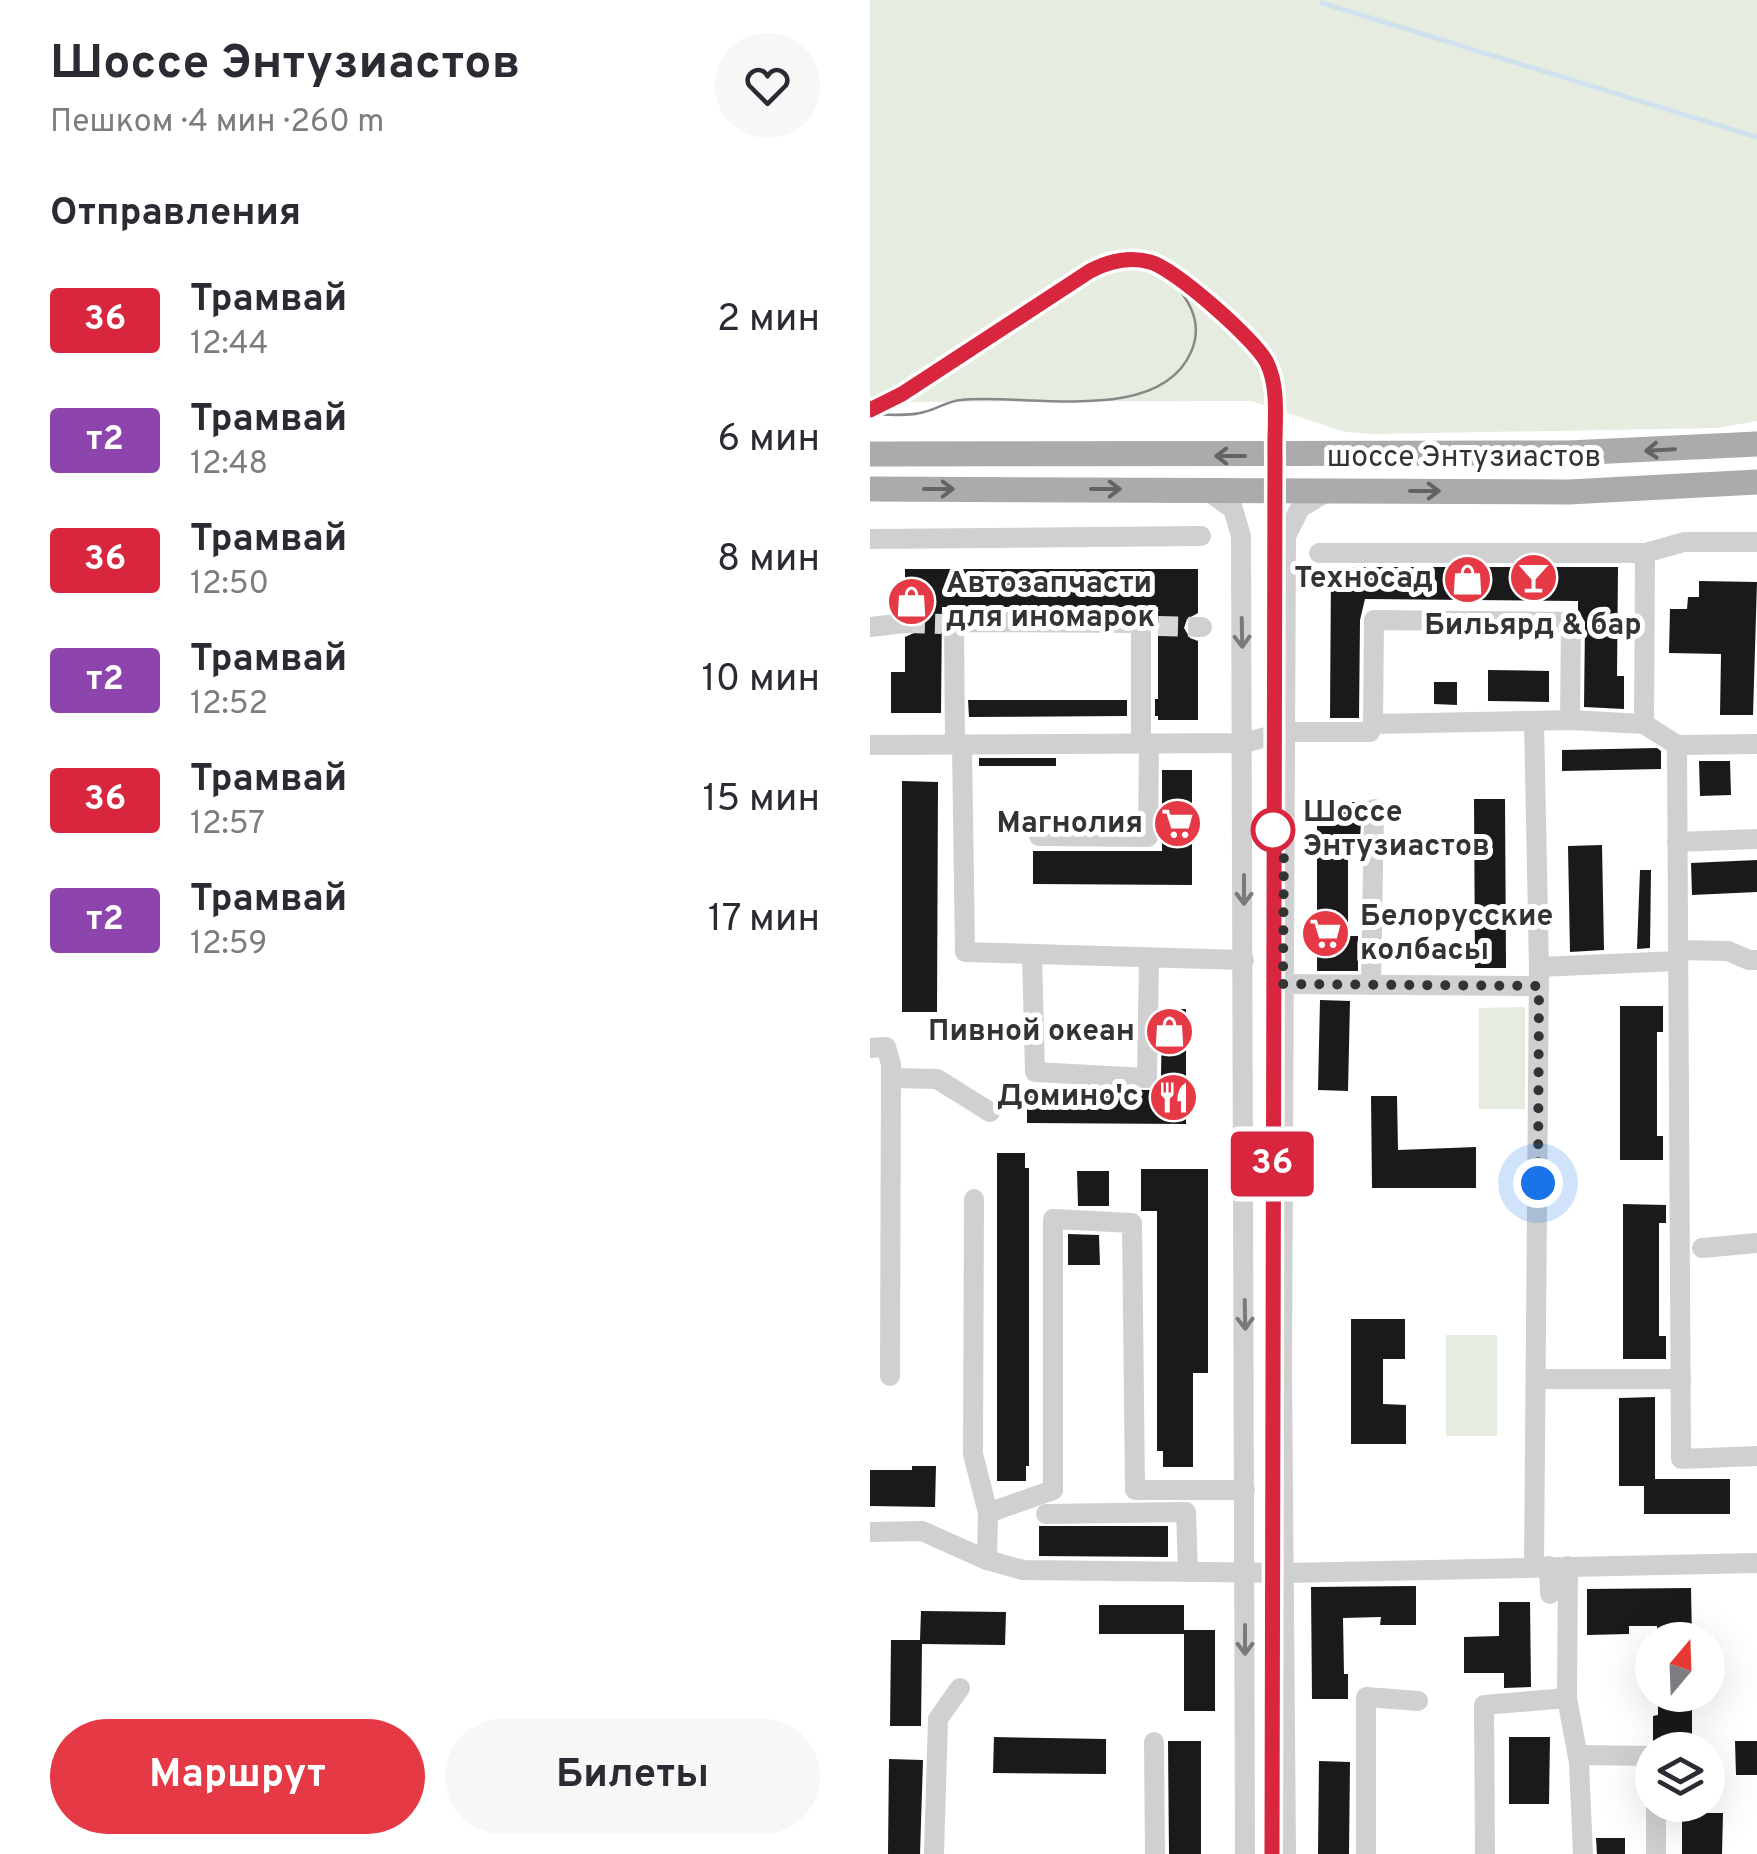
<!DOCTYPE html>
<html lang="ru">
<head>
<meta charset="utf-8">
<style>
  body { margin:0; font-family:Overpass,sans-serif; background:#f7f7f7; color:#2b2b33; height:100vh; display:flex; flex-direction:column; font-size:38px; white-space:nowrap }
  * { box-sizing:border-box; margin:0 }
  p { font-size:32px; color:#7c7c81 }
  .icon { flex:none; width:55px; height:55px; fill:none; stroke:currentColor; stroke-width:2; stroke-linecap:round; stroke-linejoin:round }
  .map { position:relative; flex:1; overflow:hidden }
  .drawer { display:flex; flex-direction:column; background:#fff; width:870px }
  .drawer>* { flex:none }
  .badge { padding:0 20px; border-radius:8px; font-size:35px; line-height:65px }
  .needle { width:65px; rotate:19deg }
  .fabs { position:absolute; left:765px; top:1622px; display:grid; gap:20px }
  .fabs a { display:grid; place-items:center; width:90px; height:90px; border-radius:50%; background:#fff; box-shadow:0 10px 40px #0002; font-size:50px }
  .you { position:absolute; width:50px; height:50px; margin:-25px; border:8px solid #fff; border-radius:50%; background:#1a73e8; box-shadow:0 0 0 15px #1a73e833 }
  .map>.badge { position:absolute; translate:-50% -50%; box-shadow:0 0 0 5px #fff }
  h2 { padding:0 50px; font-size:38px; line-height:90px }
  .round { display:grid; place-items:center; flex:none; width:105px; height:105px; border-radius:52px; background:#f7f7f7 }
  .headline { display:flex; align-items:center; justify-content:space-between; height:170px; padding:0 50px }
  h1 { font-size:48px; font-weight:700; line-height:75px }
  .button { display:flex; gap:20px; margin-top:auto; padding:20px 50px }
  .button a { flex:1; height:115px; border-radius:60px; background:#e63946; color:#fff; font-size:40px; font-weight:700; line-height:115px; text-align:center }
  .button a+a { background:#f7f7f7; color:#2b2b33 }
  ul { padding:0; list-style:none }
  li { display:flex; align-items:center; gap:30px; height:120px; padding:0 50px }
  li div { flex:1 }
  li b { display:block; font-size:38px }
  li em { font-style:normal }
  li .badge { min-width:110px; font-weight:700; text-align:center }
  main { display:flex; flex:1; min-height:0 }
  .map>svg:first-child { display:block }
</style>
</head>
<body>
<main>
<section class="drawer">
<div class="headline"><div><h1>Шоссе Энтузиастов</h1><p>Пешком · 4 мин · 260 m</p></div><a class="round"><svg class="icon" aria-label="heart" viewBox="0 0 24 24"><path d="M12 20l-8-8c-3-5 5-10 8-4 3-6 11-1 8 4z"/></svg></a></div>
<h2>Отправления</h2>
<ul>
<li><span class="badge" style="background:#d7263d;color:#fff">36</span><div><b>Трамвай</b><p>12:44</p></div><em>2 мин</em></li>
<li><span class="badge" style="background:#8e44ad;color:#fff">т2</span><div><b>Трамвай</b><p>12:48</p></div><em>6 мин</em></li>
<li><span class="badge" style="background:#d7263d;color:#fff">36</span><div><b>Трамвай</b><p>12:50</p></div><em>8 мин</em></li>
<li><span class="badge" style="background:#8e44ad;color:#fff">т2</span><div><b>Трамвай</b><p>12:52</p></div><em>10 мин</em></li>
<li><span class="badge" style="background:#d7263d;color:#fff">36</span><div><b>Трамвай</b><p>12:57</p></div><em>15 мин</em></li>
<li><span class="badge" style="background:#8e44ad;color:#fff">т2</span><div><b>Трамвай</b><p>12:59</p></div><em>17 мин</em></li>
</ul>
<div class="button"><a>Маршрут</a><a>Билеты</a></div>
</section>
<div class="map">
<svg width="887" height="1854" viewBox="0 0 887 1854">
  <rect width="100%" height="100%" fill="#fff"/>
  <!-- green -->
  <g fill="#e6ecdf">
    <path d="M0,0H887V421L847,428L505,434L475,432L382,401L0,402Z"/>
    <path d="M655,1007V1109H609V1008Z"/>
    <rect x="576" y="1335" width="51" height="101"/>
  </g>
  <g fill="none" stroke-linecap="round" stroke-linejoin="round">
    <!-- stream -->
    <path stroke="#cfe2ee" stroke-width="5" d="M452,3L887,137"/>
  </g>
  <!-- building -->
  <g fill="#1a1a1a">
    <path d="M461,567H748L747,676H754V709L714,707L715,622L708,610V601L495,599L490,620L489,718H460Z"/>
    <path d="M35,569H328V613L317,619L314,628L320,638L328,641V720H288V716H285V699H288V607H72L71,713H21V672H35V637L44,633L49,622L45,614L35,609Z"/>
    <path d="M829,581L887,582L883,715H850L851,654L799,653L800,609H817L818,597H829Z"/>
    <path d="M618,670L679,671V702L618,701Z"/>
    <path d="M564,682H587V705L564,704Z"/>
    <path d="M98,700H257V716L99,717Z"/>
    <path d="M787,748L791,751V769L692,771V750Z"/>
    <rect x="109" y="758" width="77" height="8"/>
    <path d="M829,761H860L861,795L830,796Z"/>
    <path d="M292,770H322V885L163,884V851H292Z"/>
    <path d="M32,781L68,782L67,1012H32Z"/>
    <path d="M604,799H635L636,968H605Z"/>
    <path d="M447,802H492L490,840L478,839V936H488V971H447Z"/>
    <path d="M732,845L734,950L700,952L698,846Z"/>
    <path d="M887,860V892L822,895L821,863Z"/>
    <path d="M770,870H781L780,948L767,949Z"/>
    <path d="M450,1000L480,1001L478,1091L448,1090Z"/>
    <path d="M750,1006H793V1032H787V1136H793V1160H750Z"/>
    <path d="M292,1009H316V1124L157,1123V1089L286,1090L291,1078Z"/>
    <path d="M501,1096H527L528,1150L606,1147V1188H502Z"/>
    <path d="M127,1153H155V1168H159V1466H156V1481H127Z"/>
    <path d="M271,1169H338V1373H323V1467H293V1451H287V1211H271Z"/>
    <path d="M207,1171H239V1206H208Z"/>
    <path d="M753,1204L796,1205V1223H789V1336H796V1359H753Z"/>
    <path d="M198,1234L229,1235L230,1265H198Z"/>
    <path d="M481,1319H535V1359H513V1404L536,1405V1444H481Z"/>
    <path d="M785,1397V1479H860V1514H774V1486H749V1398Z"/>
    <path d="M42,1466H66L65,1507L0,1506V1470H42Z"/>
    <path d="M169,1526H298V1557L169,1556Z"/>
    <path d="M546,1586V1625H510L511,1617L473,1618L474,1674H478V1699H442L441,1587Z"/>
    <path d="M821,1588L822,1640H787V1626H759V1634L717,1635V1589Z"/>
    <path d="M629,1602H660L661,1687L634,1688V1673H594V1637L629,1636Z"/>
    <rect x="229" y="1605" width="85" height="29"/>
    <path d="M51,1611L136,1612L135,1645L52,1644L51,1726H20L21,1640H50Z"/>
    <rect x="314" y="1630" width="31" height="81"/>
    <path d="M788,1695H822V1742H783V1716L788,1715Z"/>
    <path d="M124,1737L236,1739V1774L123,1773Z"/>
    <path d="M639,1737H680L679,1804H639Z"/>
    <path d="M298,1741H331V1854H299Z"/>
    <path d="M865,1741H887V1775H866Z"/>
    <path d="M19,1759L53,1760L50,1854H18Z"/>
    <path d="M449,1761L480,1762L479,1854H448Z"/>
    <path d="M812,1813H853L852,1854H812Z"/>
    <path d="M726,1838H755V1854H727Z"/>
  </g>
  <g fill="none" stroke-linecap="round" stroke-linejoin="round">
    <!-- minor-tunnel -->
    <g stroke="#d6d6d6" stroke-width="20" stroke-dasharray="20 10" stroke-linecap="butt">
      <path d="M35,623L72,624"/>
      <path d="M288,626L328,627"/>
    </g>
    <!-- minor -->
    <g stroke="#d0d0d0" stroke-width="20">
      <path d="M335,489L363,509L371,536L375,1854"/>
      <path d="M0,539L331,536"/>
      <path d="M449,553H775L774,724"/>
      <path d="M775,553L814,542H887"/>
      <path d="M0,627L35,623"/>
      <path d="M328,627H332"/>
      <path d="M664,721L669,967"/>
      <path d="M503,724L504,620L701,622L700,720"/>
      <path d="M887,744L807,745L811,1459L887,1456"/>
      <path d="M0,745L374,743L414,732H500L503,724L700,720L774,724L807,745"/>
      <path d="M85,745L84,622L271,623V743"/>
      <path d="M92,745L95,952L374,960"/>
      <path d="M169,836L278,837L279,743"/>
      <path d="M807,842L887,839"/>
      <path d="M808,950L858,951L879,960H887"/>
      <path d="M162,954L165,1072L277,1078L279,959"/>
      <path d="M413,984L669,986"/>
      <path d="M501,985L504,809"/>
      <path d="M0,1048L16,1047L21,1064L20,1376"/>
      <path d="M21,1078L67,1079L120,1112"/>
      <path d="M104,1199L103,1454L118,1513"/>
      <path d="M832,1248L887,1243"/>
      <path d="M666,1379H811"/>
      <path d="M176,1514L316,1512L318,1572"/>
      <path d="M0,1532L52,1531L117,1560L153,1570L416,1573L887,1563"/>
      <path d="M117,1560L118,1513L183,1490V1219L262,1223L265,1490H375"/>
      <path d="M664,1566L669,967L808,961"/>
      <path d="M679,1566L680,1594"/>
      <path d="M698,1566L697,1698L709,1763L713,1854"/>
      <path d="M284,1742L285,1854"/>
      <path d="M708,1755L782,1756"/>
      <path d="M64,1854L68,1719L90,1688"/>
      <path d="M416,1854L412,1369L416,536L430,508L458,491"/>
      <path d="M496,1854V1697L548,1701"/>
      <path d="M615,1854L614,1705L697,1698"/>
      <path d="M786,1854V1805"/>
    </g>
    <!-- major -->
    <g stroke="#ababab" stroke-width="25">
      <path d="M0,454L699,453L887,444"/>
      <path d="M0,489L699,492L887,482"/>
    </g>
    <!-- tram -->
    <g stroke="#888" stroke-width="2.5">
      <path d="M0,410L52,382L220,271C239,260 259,256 280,262C303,268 387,341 397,363C410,390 404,427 405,456L402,1854"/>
      <path d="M0,414C17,414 38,417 54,412C67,409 78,401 91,400C156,393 289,426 321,352C332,327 323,306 307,287"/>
    </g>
  </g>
  <!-- one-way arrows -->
  <defs><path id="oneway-shaft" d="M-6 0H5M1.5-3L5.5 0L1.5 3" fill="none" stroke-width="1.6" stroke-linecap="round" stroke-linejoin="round" transform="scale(2.5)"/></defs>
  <g stroke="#636363">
    <use href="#oneway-shaft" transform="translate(790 450) rotate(177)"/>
    <use href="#oneway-shaft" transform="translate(360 456) rotate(-180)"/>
    <use href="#oneway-shaft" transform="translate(69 489)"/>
    <use href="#oneway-shaft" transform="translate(236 489)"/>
    <use href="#oneway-shaft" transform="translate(555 491)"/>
  </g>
  <g stroke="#7a7a7a">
    <use href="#oneway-shaft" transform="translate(372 633) rotate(89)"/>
    <use href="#oneway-shaft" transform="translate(374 890) rotate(90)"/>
    <use href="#oneway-shaft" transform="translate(375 1315) rotate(89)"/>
    <use href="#oneway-shaft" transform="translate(375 1640) rotate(90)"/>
  </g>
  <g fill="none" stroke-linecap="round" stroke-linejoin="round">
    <defs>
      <path id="line" d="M0,410L32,394L220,271C239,261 259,256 280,262C304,268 387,341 397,363C410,389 404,427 405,456L402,1854"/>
    </defs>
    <!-- line casing -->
    <use href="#line" stroke="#fff" stroke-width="22"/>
    <!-- line -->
    <use href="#line" stroke="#d7263d" stroke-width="15"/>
    <!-- walk -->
    <path stroke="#333" stroke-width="10" stroke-dasharray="0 18" d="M403,830L414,834L413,984L669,986L668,1183"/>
  </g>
  <!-- icons -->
  <defs>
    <symbol id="bar-disc" viewBox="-11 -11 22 22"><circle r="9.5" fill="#e63946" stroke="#fff"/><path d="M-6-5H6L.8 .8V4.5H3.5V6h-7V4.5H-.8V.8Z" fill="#fff"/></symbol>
    <symbol id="shop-disc" viewBox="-11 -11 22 22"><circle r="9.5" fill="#e63946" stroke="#fff"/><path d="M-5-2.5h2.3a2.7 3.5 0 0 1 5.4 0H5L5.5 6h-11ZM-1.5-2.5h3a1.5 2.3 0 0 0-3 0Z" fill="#fff"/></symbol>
    <symbol id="supermarket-disc" viewBox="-11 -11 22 22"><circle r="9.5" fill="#e63946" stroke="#fff"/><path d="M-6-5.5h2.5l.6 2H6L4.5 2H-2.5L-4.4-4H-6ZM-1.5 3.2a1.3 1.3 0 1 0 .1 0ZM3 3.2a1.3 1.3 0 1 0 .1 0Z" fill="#fff"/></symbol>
    <symbol id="restaurant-disc" viewBox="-11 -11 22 22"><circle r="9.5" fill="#e63946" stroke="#fff"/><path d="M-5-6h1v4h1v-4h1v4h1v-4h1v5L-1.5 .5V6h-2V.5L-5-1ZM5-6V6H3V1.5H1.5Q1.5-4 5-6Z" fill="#fff"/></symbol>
  </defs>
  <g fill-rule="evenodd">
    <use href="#bar-disc" x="636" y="550" width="55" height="55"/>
    <use href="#shop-disc" x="570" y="552" width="55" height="55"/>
    <use href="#shop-disc" x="14" y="574" width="55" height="55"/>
    <use href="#supermarket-disc" x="280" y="796" width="55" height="55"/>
    <use href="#supermarket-disc" x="428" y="906" width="55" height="55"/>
    <use href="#shop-disc" x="272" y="1004" width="55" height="55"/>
    <use href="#restaurant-disc" x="276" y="1070" width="55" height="55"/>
  </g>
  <!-- markers -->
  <circle fill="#fff" stroke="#d7263d" stroke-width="5" cx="403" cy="830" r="20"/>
  <g text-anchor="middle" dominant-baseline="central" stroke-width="10" stroke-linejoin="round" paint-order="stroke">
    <!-- street labels -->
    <g font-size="30" fill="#333" stroke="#fff">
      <text x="594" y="458">шоссе Энтузиастов</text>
    </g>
    <!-- poi labels -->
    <g font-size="30" font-weight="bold" fill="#333" stroke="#fff" text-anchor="end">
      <text x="563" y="579">Техносад</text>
      <text x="76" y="584" text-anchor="start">Автозапчасти<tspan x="76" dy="34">для иномарок</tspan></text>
      <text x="663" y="626" text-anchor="middle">Бильярд &amp; бар</text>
      <text x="273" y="824">Магнолия</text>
      <text x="490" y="917" text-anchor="start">Белорусские<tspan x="490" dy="34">колбасы</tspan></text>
      <text x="265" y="1032">Пивной океан</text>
      <text x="269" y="1097">Домино'c</text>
    </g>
    <!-- stop labels -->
    <g font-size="30" font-weight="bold" fill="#333" stroke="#fff" text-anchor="start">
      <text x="433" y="813">Шоссе<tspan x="433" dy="34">Энтузиастов</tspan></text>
    </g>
  </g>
</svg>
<div class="fabs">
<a><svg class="needle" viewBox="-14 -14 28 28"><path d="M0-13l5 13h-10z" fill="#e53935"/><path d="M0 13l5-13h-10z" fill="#7c7c81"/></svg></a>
<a><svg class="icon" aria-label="layers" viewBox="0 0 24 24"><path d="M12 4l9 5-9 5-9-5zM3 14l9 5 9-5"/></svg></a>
</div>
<div class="you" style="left:668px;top:1183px"></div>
<b class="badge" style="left:402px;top:1164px;background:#d7263d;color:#fff">36</b>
</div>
</main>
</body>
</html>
